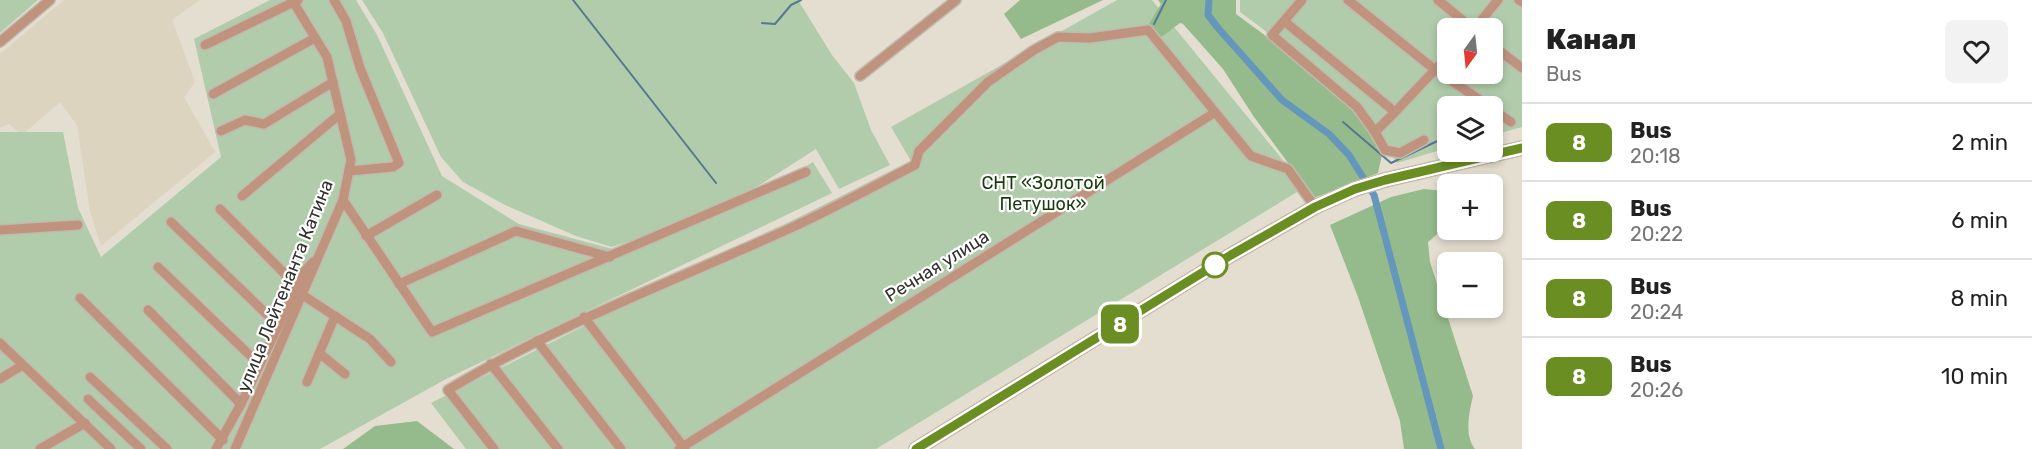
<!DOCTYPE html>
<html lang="en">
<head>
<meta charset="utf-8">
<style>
  body { margin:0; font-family:Rubik,sans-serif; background:#f2f2f2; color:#222; height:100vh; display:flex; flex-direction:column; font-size:22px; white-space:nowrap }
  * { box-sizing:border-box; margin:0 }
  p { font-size:20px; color:#767676 }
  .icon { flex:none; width:33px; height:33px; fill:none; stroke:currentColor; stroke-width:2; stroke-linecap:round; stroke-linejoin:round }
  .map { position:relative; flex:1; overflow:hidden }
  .side { display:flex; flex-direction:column; background:#fff; width:510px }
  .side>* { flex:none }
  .badge { padding:0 12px; border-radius:9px; font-size:21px; line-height:39px }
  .needle { width:39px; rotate:195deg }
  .fabs { position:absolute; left:1437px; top:18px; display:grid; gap:12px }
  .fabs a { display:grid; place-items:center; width:66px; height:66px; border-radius:9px; background:#fff; box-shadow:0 3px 9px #0003; font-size:30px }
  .map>.badge { position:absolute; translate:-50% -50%; box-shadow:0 0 0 3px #fff }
  .round { display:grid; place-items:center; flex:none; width:63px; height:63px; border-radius:9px; background:#f2f2f2 }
  .summary { display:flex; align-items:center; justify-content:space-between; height:102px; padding:0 24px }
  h1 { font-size:28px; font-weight:800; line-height:45px }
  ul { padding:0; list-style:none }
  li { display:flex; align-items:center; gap:18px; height:78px; padding:0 24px; border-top:2px solid #e0e0e0 }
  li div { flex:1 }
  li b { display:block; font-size:22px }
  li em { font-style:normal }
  li .badge { min-width:66px; font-weight:700; text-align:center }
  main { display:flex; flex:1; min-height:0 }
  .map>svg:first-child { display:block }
</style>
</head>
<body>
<main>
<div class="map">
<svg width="1522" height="449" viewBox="0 0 1522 449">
  <rect width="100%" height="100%" fill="#e4ded0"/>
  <!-- built -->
  <path fill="#ddd4bf" d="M64,0H200L172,20L195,82L184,97L215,152L101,246L90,212L77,125L60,102L22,135L9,124L0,128V54Z"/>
  <!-- green -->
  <g fill="#b0ccaa" fill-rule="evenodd">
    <path d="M0,0H38L0,33Z"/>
    <path d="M270,0H356L377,35L442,176L519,224L624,252L716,217L813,162L832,193L446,379L320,449H0V132H63L78,208L101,257L221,157L194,39Z"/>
    <path d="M362,0H798L832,55L854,83L871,130L890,165L839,189L816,149L747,193L675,226L612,247L576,236L505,205L463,182L441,157L383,33Z"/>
    <path d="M1117,0H1152L1305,187L876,449H466L431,403L911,161L891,127Z"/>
    <path d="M1240,0H1522V127L1493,135L1492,106H1448L1447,148L1397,163C1365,106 1293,51 1240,12ZM1448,28H1492V74H1448Z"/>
  </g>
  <!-- forest -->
  <g fill="#95bb8d">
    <path d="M1020,0H1103L1021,39L1004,14Z"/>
    <path d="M1158,0H1236V14L1270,39L1353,111L1383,150L1378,173L1314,198L1254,117L1223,69L1183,24L1180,23L1160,38L1149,24L1161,4Z"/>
    <path d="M1424,189L1444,191L1442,201L1447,208V226L1428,242L1430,262L1473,396C1469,413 1464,435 1475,449H1404L1400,421L1358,297L1330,225L1391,197Z"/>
    <path d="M417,421L454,449H343L375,426Z"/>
  </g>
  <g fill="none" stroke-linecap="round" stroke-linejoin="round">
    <!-- stream -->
    <g stroke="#567890" stroke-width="2">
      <path d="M573,0L716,183"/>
      <path d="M762,23L775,24L791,5L801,0"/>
      <path d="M1154,24L1166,0"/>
      <path d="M1343,122L1391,163L1448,136"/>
    </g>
    <!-- canal -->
    <path stroke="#6596bb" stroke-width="7" d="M1209,0L1208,15L1218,28L1282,100L1329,134L1349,155L1374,195L1441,449"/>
    <defs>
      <g id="minor">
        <path d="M334,0L346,21L360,68L399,163L393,167L349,171"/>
        <path d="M1302,0L1284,21L1395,112L1448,56"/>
        <path d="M1348,0L1434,69L1489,106"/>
        <path d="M1438,0L1472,28"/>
        <path d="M1519,0L1522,2"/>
        <path d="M1284,21L1272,35L1357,107L1375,132"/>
        <path d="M1475,28L1498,0"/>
        <path d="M0,42L50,0"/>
        <path d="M205,45L298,0"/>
        <path d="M1492,45L1522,68"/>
        <path d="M860,76L956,0"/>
        <path d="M213,94L315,38"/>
        <path d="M1492,109L1511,122"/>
        <path d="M1395,112L1375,132L1385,150L1400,153L1424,140"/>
        <path d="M221,131L245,120L264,124L333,82"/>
        <path d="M242,196L340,114"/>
        <path d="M343,200L432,332L806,172"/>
        <path d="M220,209L297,286"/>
        <path d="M171,222L278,325"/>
        <path d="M0,230L78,225"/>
        <path d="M366,236L437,195"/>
        <path d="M158,267L259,364"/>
        <path d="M399,284L516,231L610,257"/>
        <path d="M301,294L370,339L391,362"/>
        <path d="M80,298L223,440"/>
        <path d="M148,310L241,404"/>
        <path d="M584,317L685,449"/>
        <path d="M537,341L621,449"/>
        <path d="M0,343L111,449"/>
        <path d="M319,353L345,374"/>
        <path d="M491,364L558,449"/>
        <path d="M90,377L167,449"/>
        <path d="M0,379L21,366"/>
        <path d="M307,382L335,316"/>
        <path d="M88,399L141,449"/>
        <path d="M40,449L85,423"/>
        <path d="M216,449L241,404L304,272L313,262"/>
        <path d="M235,449L343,200L351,160L327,57L292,0"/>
        <path d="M494,449L448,390C557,324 677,280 793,227C834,208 874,186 915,165L919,151L988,82L1034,50L1058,37L1090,38L1148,30L1251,156L1288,169L1315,207"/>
        <path d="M679,449L1214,113"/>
      </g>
      <path id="highway" d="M916,449L1231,255L1315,207L1355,189L1385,180L1522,148"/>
    </defs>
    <!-- minor casing -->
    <use href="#minor" stroke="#c1bbaf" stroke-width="12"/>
    <!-- highway casing -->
    <use href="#highway" stroke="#c1bbaf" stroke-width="16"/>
    <!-- minor -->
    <use href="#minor" stroke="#bf937e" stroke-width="9"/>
    <!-- highway -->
    <use href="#highway" stroke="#853f17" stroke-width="14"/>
  </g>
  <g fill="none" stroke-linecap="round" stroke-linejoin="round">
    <defs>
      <path id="line" d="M916,449L1231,255L1315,207L1355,189L1385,180L1522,148"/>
    </defs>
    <!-- line casing -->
    <use href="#line" stroke="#fff" stroke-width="14"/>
    <!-- line -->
    <use href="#line" stroke="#6b8e23" stroke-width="9"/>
  </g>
  <!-- markers -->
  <circle fill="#fff" stroke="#6b8e23" stroke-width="3" cx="1215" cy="265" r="12"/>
  <g text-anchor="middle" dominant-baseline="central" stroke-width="4.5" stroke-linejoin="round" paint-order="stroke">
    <!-- park labels -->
    <g font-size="18" fill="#163c0d" stroke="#fff">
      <text x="1043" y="183">СНТ «Золотой<tspan x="1043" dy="21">Петушок»</tspan></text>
    </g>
    <!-- street labels -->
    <g font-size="18" fill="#33312c" stroke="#fff">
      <text transform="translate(937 266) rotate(-32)">Речная улица</text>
      <text transform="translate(285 286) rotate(-68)">улица Лейтенанта Катина</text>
    </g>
  </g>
</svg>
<div class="fabs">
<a><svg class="needle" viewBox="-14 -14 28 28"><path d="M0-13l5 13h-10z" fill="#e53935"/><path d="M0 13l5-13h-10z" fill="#767676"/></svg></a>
<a><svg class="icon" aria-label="layers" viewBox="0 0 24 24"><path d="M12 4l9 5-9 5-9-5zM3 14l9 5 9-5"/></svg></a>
<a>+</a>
<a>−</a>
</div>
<b class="badge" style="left:1120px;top:324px;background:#6b8e23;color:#fff">8</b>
</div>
<section class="side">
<div class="summary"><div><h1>Канал</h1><p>Bus</p></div><a class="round"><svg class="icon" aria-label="heart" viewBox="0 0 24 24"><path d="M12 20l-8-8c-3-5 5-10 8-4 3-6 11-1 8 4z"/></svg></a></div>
<ul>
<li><span class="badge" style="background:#6b8e23;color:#fff">8</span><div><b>Bus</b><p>20:18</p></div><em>2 min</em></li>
<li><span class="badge" style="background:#6b8e23;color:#fff">8</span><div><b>Bus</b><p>20:22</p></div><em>6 min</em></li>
<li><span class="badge" style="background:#6b8e23;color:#fff">8</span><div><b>Bus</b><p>20:24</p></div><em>8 min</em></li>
<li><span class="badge" style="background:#6b8e23;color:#fff">8</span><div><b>Bus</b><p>20:26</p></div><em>10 min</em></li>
</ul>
</section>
</main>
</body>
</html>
